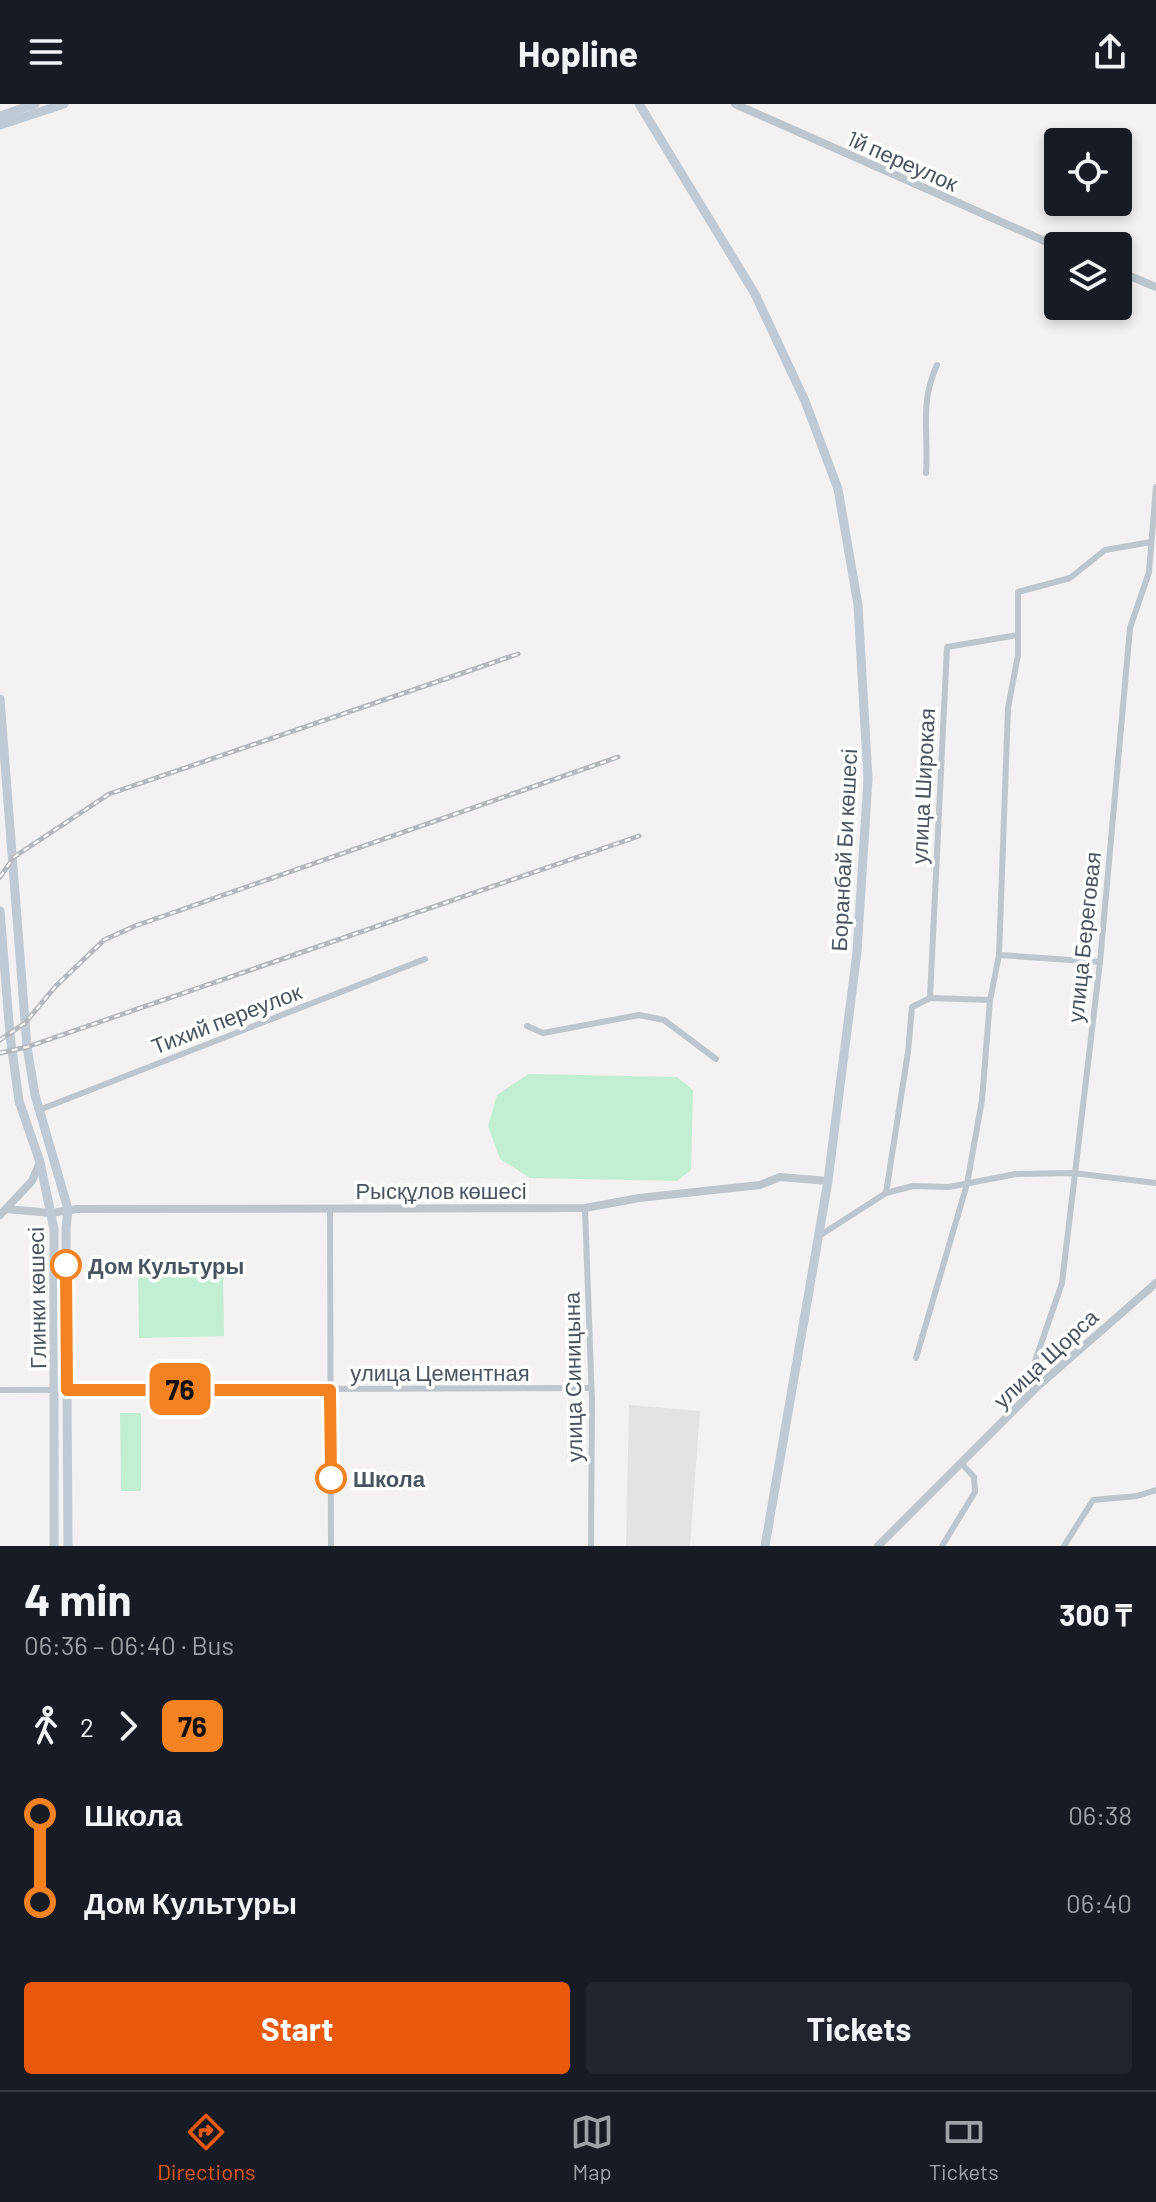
<!DOCTYPE html>
<html lang="en">
<head>
<meta charset="utf-8">
<style>
  body { margin:0; font-family:Barlow,sans-serif; background:#20242c; color:#f1f3f6; height:100vh; display:flex; flex-direction:column; font-size:30px; white-space:nowrap }
  * { box-sizing:border-box; margin:0 }
  p { font-size:26px; color:#9ea1a6 }
  .icon { flex:none; width:44px; height:44px; fill:none; stroke:currentColor; stroke-width:2; stroke-linecap:round; stroke-linejoin:round }
  .map { position:relative; height:1442px; overflow:hidden }
  .details { display:flex; flex-direction:column; background:#171b24; flex:1 }
  .details>* { flex:none }
  .badge { padding:0 16px; border-radius:12px; font-size:28px; line-height:52px }
  .fabs { position:absolute; left:1044px; top:24px; display:grid; gap:16px }
  .fabs a { display:grid; place-items:center; width:88px; height:88px; border-radius:8px; background:#171b24; box-shadow:0 4px 12px #0003; font-size:40px }
  .map>.badge { position:absolute; translate:-50% -50%; box-shadow:0 0 0 4px #fff }
  .legs { display:flex; align-items:center; gap:12px; height:88px; padding:0 24px; font-size:26px }
  .legs p { margin-inline-start:auto }
  .head { display:flex; align-items:center; justify-content:space-between; height:136px; padding:0 24px }
  h1 { font-size:44px; font-weight:700; line-height:60px }
  .button { display:flex; gap:16px; margin-top:auto; padding:16px 24px }
  .button a { flex:1; height:92px; border-radius:8px; background:#ea580c; color:#fff; font-size:32px; font-weight:700; line-height:92px; text-align:center }
  .button a+a { background:#20242c; color:#f1f3f6 }
  ul { padding:0 24px; list-style:none }
  li { display:flex; align-items:center; gap:28px; height:88px; font-size:30px }
  li i { display:grid; place-items:center; width:12px; height:100%; margin:0 10px; background:currentColor }
  li i::after { content:''; width:20px; height:20px; margin:-10px; border:6px solid; border-radius:50%; background:#171b24 }
  li p { margin-inline-start:auto }
  li:first-child i { background:linear-gradient(#0000 50%,currentColor 0) }
  li:last-child i { background:linear-gradient(currentColor 50%,#0000 0) }
  header { display:flex; justify-content:space-between; align-items:center; height:104px; padding:0 24px; background:#171b24; font-size:36px; font-weight:700 }
  .menu { display:flex; justify-content:space-around; align-items:center; height:112px; border-top:2px solid #363941; background:#171b24; font-size:22px; color:#9ea1a6 }
  .menu a { display:grid; justify-items:center; gap:4px }
  .menu .on { color:#ea580c }
  .map>svg:first-child { display:block }
</style>
</head>
<body>
<header><svg class="icon" aria-label="menu" viewBox="0 0 24 24"><path d="M4 6h16M4 12h16M4 18h16"/></svg>Hopline<svg class="icon" aria-label="share" viewBox="0 0 24 24"><path d="M12 15V3M7 8l5-5 5 5M5 13v7h14v-7"/></svg></header>
<div class="map">
<svg width="1156" height="1442" viewBox="0 0 1156 1442">
  <rect width="100%" height="100%" fill="#f3f1f1"/>
  <!-- education -->
  <path fill="#e4e2e3" d="M629,1301L700,1307L690,1442H626Z"/>
  <!-- green -->
  <g fill="#c2efd3">
    <path d="M528,970L677,973L693,986L691,1066L677,1077L530,1074L500,1055L488,1022L497,991Z"/>
    <path d="M223,1158L224,1232L139,1234L138,1160Z"/>
    <path d="M120,1309H141V1387H121Z"/>
  </g>
  <g fill="none" stroke-linecap="round" stroke-linejoin="round">
    <!-- minor -->
    <g stroke="#bdc6cd" stroke-width="6">
      <path d="M926,369C929,329 919,300 937,261"/>
      <path d="M999,851L1100,858"/>
      <path d="M930,894L947,543L1018,531"/>
      <path d="M527,922L543,929L639,911L664,916L716,955"/>
      <path d="M39,1006L425,855"/>
      <path d="M886,1089L908,948L912,903L930,894L990,896"/>
      <path d="M330,1104L331,1442"/>
      <path d="M585,1104L592,1298L591,1442"/>
      <path d="M819,1132L886,1089L913,1082L949,1083L1016,1070L1073,1069L1156,1079"/>
      <path d="M916,1254L967,1080L982,996L990,896L999,851L1008,604L1018,551V488L1070,474L1105,446L1151,438"/>
      <path d="M1037,1283L1032,1277V1266L1062,1179L1100,858L1130,524L1149,468L1156,383"/>
      <path d="M0,1286L591,1284"/>
      <path d="M942,1442L975,1388L974,1373L962,1360"/>
      <path d="M1064,1442L1093,1396L1137,1392L1156,1386"/>
    </g>
    <!-- tertiary -->
    <g stroke="#bdc6cd" stroke-width="8">
      <path d="M735,0L1058,143"/>
      <path d="M1118,167L1156,183"/>
      <path d="M6,1105L51,1109L77,1105L585,1104L639,1094L760,1081L780,1073L828,1077"/>
      <path d="M0,1111L32,1077L40,1058"/>
      <path d="M878,1442L1037,1283L1156,1179"/>
    </g>
    <!-- secondary -->
    <g stroke="#c0cad4" stroke-width="9">
      <path d="M639,0L755,190L805,297L838,385L858,501L868,675L857,848L828,1077L765,1442"/>
      <path d="M0,12L35,0"/>
      <path d="M0,21L64,0"/>
      <path d="M0,595L27,943L35,991L68,1105L66,1125L68,1442"/>
      <path d="M0,807L10,931L19,997L40,1058L54,1125V1442"/>
    </g>
    <defs>
      <g id="rail">
        <path d="M0,773L14,753L109,690L518,550"/>
        <path d="M0,936L25,919L55,883L104,836L135,822L618,653"/>
        <path d="M0,949L27,943L639,732"/>
      </g>
    </defs>
    <!-- rail casing -->
    <use href="#rail" stroke="#b4b7bb" stroke-width="5"/>
    <!-- rail -->
    <use href="#rail" stroke="#fff" stroke-width="2" stroke-dasharray="6" stroke-linecap="butt"/>
  </g>
  <g fill="none" stroke-linecap="round" stroke-linejoin="round">
    <defs>
      <path id="line-1" d="M66,1161L67,1286H330L331,1374"/>
    </defs>
    <!-- line-1 casing -->
    <use href="#line-1" stroke="#fff" stroke-width="18"/>
    <!-- line-1 -->
    <use href="#line-1" stroke="#f58220" stroke-width="12"/>
  </g>
  <!-- markers -->
  <g fill="#fff" stroke="#f58220" stroke-width="4">
    <circle cx="66" cy="1161" r="14"/>
    <circle cx="331" cy="1374" r="14"/>
  </g>
  <g text-anchor="middle" dominant-baseline="central" stroke-width="7" stroke-linejoin="round" paint-order="stroke">
    <!-- street labels -->
    <g font-size="22" fill="#49555e" stroke="#fff">
      <text transform="translate(903 56) rotate(24)">1й переулок</text>
      <text transform="translate(922 682) rotate(-87)">улица Широкая</text>
      <text transform="translate(843 746) rotate(-87)">Боранбай Би көшесі</text>
      <text transform="translate(1083 833) rotate(-84)">улица Береговая</text>
      <text transform="translate(226 914) rotate(-21)">Тихий переулок</text>
      <text x="441" y="1086">Рысқұлов көшесі</text>
      <text transform="translate(36 1194) rotate(-91)">Глинки көшесі</text>
      <text transform="translate(1045 1254) rotate(-43)">улица Щорса</text>
      <text x="440" y="1268">улица Цементная</text>
      <text transform="translate(572 1273) rotate(-91)">улица Синицына</text>
    </g>
    <!-- stop labels -->
    <g font-size="22" font-weight="bold" fill="#49555e" stroke="#fff" text-anchor="start">
      <text x="88" y="1161">Дом Культуры</text>
      <text x="353" y="1374">Школа</text>
    </g>
  </g>
</svg>
<div class="fabs">
<a><svg class="icon" aria-label="locate" viewBox="0 0 24 24"><circle cx="12" cy="12" r="6"/><path d="M12 2v4M12 18v4M2 12h4M18 12h4"/></svg></a>
<a><svg class="icon" aria-label="layers" viewBox="0 0 24 24"><path d="M12 4l9 5-9 5-9-5zM3 14l9 5 9-5"/></svg></a>
</div>
<b class="badge" style="left:180px;top:1285px;background:#f58220;color:#111">76</b>
</div>
<section class="details">
<div class="head"><div><h1>4 min</h1><p>06:36 – 06:40 · Bus</p></div><b>300 ₸</b></div>
<div class="legs"><svg class="icon" aria-label="walk" viewBox="0 0 24 24"><circle cx="13" cy="4" r="2"/><path d="M13 8l-2 6 4 7M11 14l-3 7M7 12l3-4h3l4 4"/></svg>2<svg class="icon" aria-label="forward" viewBox="0 0 24 24"><path d="M9 5l7 7-7 7"/></svg><b class="badge" style="background:#f58220;color:#111">76</b></div>
<ul>
<li><i style="color:#f58220"></i><b>Школа</b><p>06:38</p></li>
<li><i style="color:#f58220"></i><b>Дом Культуры</b><p>06:40</p></li>
</ul>
<div class="button"><a>Start</a><a>Tickets</a></div>
</section>
<nav class="menu">
<a class="on"><svg class="icon" aria-label="directions" viewBox="0 0 24 24"><path d="M12 3l9 9-9 9-9-9zM9 14v-3h6M13 9l2 2-2 2"/></svg>Directions</a>
<a><svg class="icon" aria-label="map" viewBox="0 0 24 24"><path d="M3 6l6-2 6 2 6-2v14l-6 2-6-2-6 2zM9 4v14M15 6v14"/></svg>Map</a>
<a><svg class="icon" aria-label="tickets" viewBox="0 0 24 24"><path d="M3 7h18v10H3zM15 7v10"/></svg>Tickets</a>
</nav>
</body>
</html>
